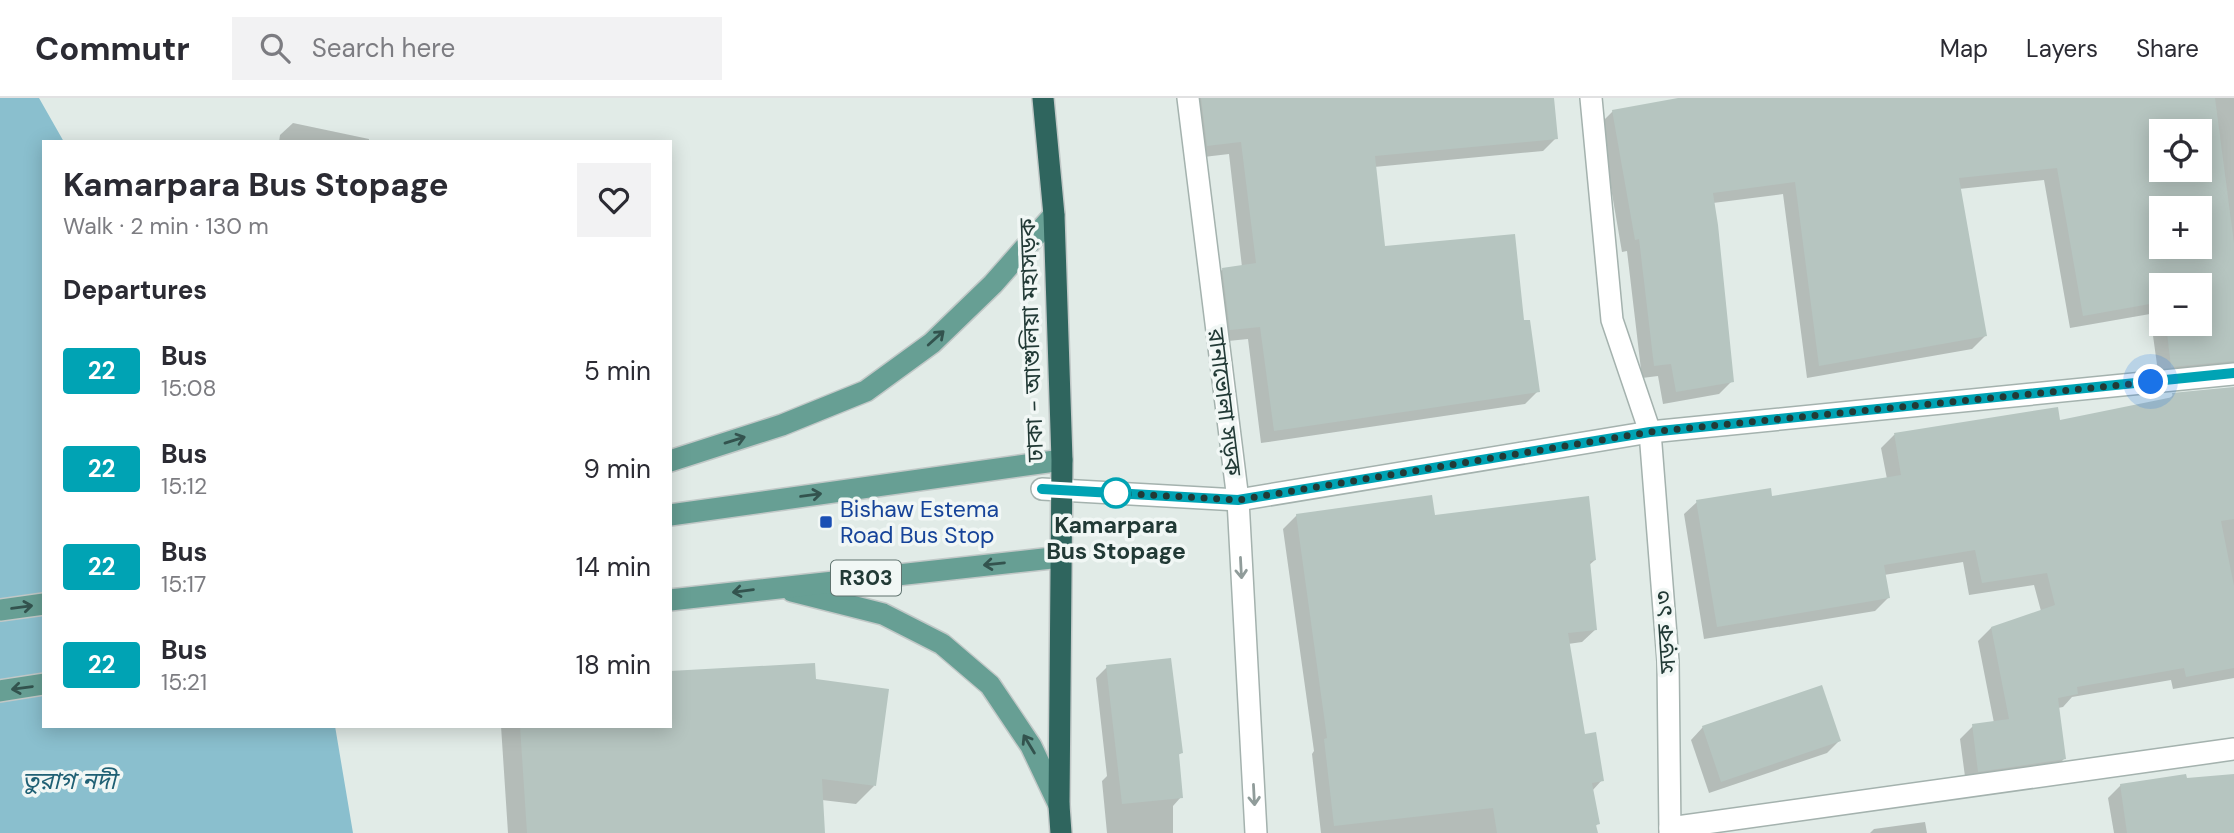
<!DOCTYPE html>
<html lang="en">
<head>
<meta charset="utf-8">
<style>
  body { margin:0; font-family:"DM Sans","Noto Sans Bengali",sans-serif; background:#f2f2f3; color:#2b2b33; height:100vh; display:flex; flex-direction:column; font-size:26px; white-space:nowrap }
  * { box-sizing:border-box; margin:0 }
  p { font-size:23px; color:#7c7c81 }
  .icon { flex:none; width:38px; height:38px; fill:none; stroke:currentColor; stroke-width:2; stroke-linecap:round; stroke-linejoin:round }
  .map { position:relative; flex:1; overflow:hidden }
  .drawer { position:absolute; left:42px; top:42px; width:630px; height:588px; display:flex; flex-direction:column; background:#fff; border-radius:0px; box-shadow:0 4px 18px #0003 }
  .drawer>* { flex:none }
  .badge { padding:0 14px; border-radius:5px; font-size:24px; line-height:46px }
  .fabs { position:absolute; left:2149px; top:21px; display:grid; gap:14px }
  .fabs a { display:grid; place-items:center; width:63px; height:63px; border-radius:0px; background:#fff; box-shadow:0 4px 18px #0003; font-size:35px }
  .you { position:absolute; width:35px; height:35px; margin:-18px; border:5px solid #fff; border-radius:50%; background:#1a73e8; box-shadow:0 0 0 10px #1a73e833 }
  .map>.badge { position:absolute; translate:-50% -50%; box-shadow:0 0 0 4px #fff }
  h2 { padding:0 21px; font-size:26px; line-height:63px }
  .round { display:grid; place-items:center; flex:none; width:74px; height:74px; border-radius:0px; background:#f2f2f3 }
  .headline { display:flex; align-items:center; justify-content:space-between; height:119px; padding:0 21px }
  h1 { font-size:33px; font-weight:700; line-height:52px }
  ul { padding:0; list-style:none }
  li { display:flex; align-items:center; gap:21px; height:98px; padding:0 21px }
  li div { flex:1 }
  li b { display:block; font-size:26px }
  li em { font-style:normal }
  li .badge { min-width:77px; font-weight:700; text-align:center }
  header { display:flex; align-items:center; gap:42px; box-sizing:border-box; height:98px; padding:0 35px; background:#fff; border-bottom:2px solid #e1e1e2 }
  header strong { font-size:33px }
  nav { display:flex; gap:38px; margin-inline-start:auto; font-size:24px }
  .search { width:490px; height:63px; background:#f2f2f3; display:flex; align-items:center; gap:18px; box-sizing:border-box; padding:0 24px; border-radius:0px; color:#7c7c81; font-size:26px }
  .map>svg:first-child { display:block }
</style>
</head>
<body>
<header>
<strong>Commutr</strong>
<div class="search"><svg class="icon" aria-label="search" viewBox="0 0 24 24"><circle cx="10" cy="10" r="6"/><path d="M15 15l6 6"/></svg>Search here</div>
<nav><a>Map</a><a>Layers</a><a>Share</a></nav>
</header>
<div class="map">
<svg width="2234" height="735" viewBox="0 0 2234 735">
  <rect width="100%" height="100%" fill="#e1ebe7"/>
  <!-- water -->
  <path fill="#8abfce" d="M0,0H39L64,44H44V628H335L353,735H0Z"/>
  <!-- shadow -->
  <g fill="#0003" fill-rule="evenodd">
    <path d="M1187,0H1553L1556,40L1543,53L1374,69L1383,150L1523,224L1538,293L1525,306L1261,345L1248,241L1218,244L1210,184L1223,171L1242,169L1229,56L1195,60Z"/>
    <path d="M1689,0H2234V287L2226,276L2159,281L2150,216L2070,230L2044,82L1959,91L1985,238L1972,251L1807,280L1783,96L1713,105L1732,283L1719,296L1663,306L1658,278L1642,280L1627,153L1622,154L1600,26L1613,13ZM2161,33H2200V72H2161ZM2161,110H2200V149H2161ZM2161,187H2200V226H2161Z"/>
    <path d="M293,25L369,41V44H279L280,37Z"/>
    <path d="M2234,291V580L2173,591L2171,582L2072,599L2063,609L2058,610L2064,661L2051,674L1966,686L1960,641L1973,628L1994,625L1978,543L1991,530L2041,513L2034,487L1969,497L1963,464L1884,477L1888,500L1875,513L1704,541L1684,416L1697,404L1771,400L1887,381L1881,350L1894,337L2059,324L2168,302L2173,297Z"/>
    <path d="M1297,417L1433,419L1595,462L1588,468L1596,531L1582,544L1568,546L1584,638L1602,682L1592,693L1598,725L1595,729L1596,735H1321L1312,656L1314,653L1283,431Z"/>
    <path d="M1107,569L1181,655L1177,658L1181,699L1173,708V735H1107L1102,683L1107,678L1096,580Z"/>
    <path d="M815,583L874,688L856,706L822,702L824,735H508L501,628H670Z"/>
    <path d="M1703,629L1839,643L1827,655L1709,695L1691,642Z"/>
    <path d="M2234,678V735H2114L2108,700L2121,687Z"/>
    <path d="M1925,724L1927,735H1870L1874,731Z"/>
  </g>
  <!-- building -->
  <g fill="#b6c5c0" fill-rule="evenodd">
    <path d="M1201,0H1554L1558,41L1375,58L1385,148L1515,136L1524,222H1530L1540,294L1274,333L1260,229L1230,232L1222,170L1256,165L1241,44L1207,48Z"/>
    <path d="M1678,0H2215L2234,145V263L2171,269L2166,226H2200V187H2161V204L2083,218L2057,70L1959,80L1987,238L1819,268L1795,84L1713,95L1718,127L1734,284L1676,294L1671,266L1654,268L1639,141L1635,142L1612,12ZM2161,33H2200V72H2161ZM2161,110H2200V149H2161Z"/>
    <path d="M2234,289V421L2221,423L2234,488V570L2186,579L2184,570L2077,589L2078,596L2058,600L2066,661L1978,674L1972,626L2009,621L1991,529L2055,507L2047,475L1982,485L1975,452L1884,467L1890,500L1717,529L1696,402L1771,390L1772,398L1901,377L1894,335L2058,309L2060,322L2173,299L2172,295Z"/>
    <path d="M1432,397L1435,417L1589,398L1596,462L1590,463L1597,532L1568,535L1585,636L1596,634L1604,683L1592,685L1600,726L1596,727L1598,735H1497L1493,710L1334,728L1324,641L1327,640L1296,416Z"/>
    <path d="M1171,560L1183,655L1179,656L1183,700L1122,706L1106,567Z"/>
    <path d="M815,565L816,581L889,591L876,688L822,681L825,735H527L520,628H670V573Z"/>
    <path d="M1822,587L1841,643L1721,684L1702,628Z"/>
    <path d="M2186,676L2187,680L2234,676V735H2127L2120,686Z"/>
  </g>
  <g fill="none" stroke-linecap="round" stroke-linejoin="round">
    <defs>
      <g id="street">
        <path d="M1188,0L1238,402L1256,735"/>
        <path d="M1591,0L1612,222L1650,334L1668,563L1670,735"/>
        <path d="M1042,391L1238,402L1650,334L2234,276"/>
        <path d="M1670,730L2234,651"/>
      </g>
      <g id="primary">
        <path d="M670,363L782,327L866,293L932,245L993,186L1054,117"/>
        <path d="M670,417L1062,362"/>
        <path d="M792,493L883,516L942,546L990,587L1031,648L1059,707"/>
        <path d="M670,502L1061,459"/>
        <path d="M0,512L44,506"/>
        <path d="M0,593L44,586"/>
      </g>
      <path id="highway" d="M1043,0L1054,117L1062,362L1059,707L1061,735"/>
    </defs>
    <!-- street casing -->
    <use href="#street" stroke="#a4b2ae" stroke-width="24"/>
    <!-- primary casing -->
    <use href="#primary" stroke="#c1c8c7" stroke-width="24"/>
    <!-- highway casing -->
    <use href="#highway" stroke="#c1c8c7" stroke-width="24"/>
    <!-- street -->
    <use href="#street" stroke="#fff" stroke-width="21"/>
    <!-- primary -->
    <use href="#primary" stroke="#679f94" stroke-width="21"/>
    <!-- highway -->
    <use href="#highway" stroke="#2f655e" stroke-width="21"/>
  </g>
  <!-- one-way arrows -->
  <defs><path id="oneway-shaft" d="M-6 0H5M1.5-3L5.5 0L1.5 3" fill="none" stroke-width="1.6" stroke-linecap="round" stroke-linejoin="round" transform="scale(1.75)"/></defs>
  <g stroke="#33534e">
    <use href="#oneway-shaft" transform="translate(936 240) rotate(-42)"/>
    <use href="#oneway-shaft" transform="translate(735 342) rotate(-17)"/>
    <use href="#oneway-shaft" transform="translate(811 397) rotate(-8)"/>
    <use href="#oneway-shaft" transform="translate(994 466) rotate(174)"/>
    <use href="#oneway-shaft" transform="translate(743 493) rotate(173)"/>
    <use href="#oneway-shaft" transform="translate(22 509) rotate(-8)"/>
    <use href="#oneway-shaft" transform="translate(22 590) rotate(172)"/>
    <use href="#oneway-shaft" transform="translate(1029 646) rotate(-121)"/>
  </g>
  <g stroke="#909c9a">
    <use href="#oneway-shaft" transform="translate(1241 470) rotate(87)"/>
    <use href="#oneway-shaft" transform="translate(1254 697) rotate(87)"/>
  </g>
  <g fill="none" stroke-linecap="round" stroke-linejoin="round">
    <defs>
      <path id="line" d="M1042,391L1238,402L1650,334L2234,275"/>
    </defs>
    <!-- line casing -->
    <use href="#line" stroke="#fff" stroke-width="16"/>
    <!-- line -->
    <use href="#line" stroke="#00a3b4" stroke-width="10"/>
    <!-- walk -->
    <path stroke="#223a36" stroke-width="7" stroke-dasharray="0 12.6" d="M1116,395L1238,402L1650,334L2151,284"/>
  </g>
  <!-- markers -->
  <circle fill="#fff" stroke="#00a3b4" stroke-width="3.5" cx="1116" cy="395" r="14"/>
  <rect fill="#1a4fb4" stroke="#f1f7f5" stroke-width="2.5" x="819" y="417" width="14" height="14" rx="3.5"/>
  <g text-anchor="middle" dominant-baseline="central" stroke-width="7" stroke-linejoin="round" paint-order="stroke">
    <!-- shield labels -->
    <rect fill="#f1f7f5" stroke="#60736f" stroke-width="2" x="831" y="462.5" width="70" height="35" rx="5"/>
    <g font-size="21" font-weight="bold" fill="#223a36">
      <text x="866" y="480">R303</text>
    </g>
    <!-- street labels -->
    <g font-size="23" fill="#223a36" stroke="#f1f7f5">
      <text transform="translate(1031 242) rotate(-92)">ঢাকা - আশুলিয়া মহাসড়ক</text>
      <text transform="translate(1225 304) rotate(83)">রানাভোলা সড়ক</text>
      <text transform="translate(1665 534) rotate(-94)">সড়ক ১৩</text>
    </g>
    <!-- transit labels -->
    <g font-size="23" fill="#164399" stroke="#f1f7f5" text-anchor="start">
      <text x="840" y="411">Bishaw Estema<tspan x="840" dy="26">Road Bus Stop</tspan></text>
    </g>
    <!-- stop labels -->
    <g font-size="23" font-weight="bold" fill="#223a36" stroke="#f1f7f5">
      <text x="1116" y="427">Kamarpara<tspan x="1116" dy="26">Bus Stopage</tspan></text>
    </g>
    <!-- water labels -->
    <g font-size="24" font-style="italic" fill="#1f6074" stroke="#f1f7f5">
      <text x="69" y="682">তুরাগ নদী</text>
    </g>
  </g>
</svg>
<div class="fabs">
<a><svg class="icon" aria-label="locate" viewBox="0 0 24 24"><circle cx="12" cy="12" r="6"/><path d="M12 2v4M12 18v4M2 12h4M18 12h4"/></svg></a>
<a>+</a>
<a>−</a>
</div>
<div class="you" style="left:2151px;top:284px"></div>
<section class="drawer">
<div class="headline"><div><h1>Kamarpara Bus Stopage</h1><p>Walk · 2 min · 130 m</p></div><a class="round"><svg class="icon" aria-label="heart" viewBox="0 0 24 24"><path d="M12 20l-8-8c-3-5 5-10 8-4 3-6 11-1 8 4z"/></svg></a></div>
<h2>Departures</h2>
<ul>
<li><span class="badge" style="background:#00a3b4;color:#fff">22</span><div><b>Bus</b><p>15:08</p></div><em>5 min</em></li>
<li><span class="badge" style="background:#00a3b4;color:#fff">22</span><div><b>Bus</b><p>15:12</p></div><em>9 min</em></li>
<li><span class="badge" style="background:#00a3b4;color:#fff">22</span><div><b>Bus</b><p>15:17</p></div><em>14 min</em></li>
<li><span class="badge" style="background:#00a3b4;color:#fff">22</span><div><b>Bus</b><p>15:21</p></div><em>18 min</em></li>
</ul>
</section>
</div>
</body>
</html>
